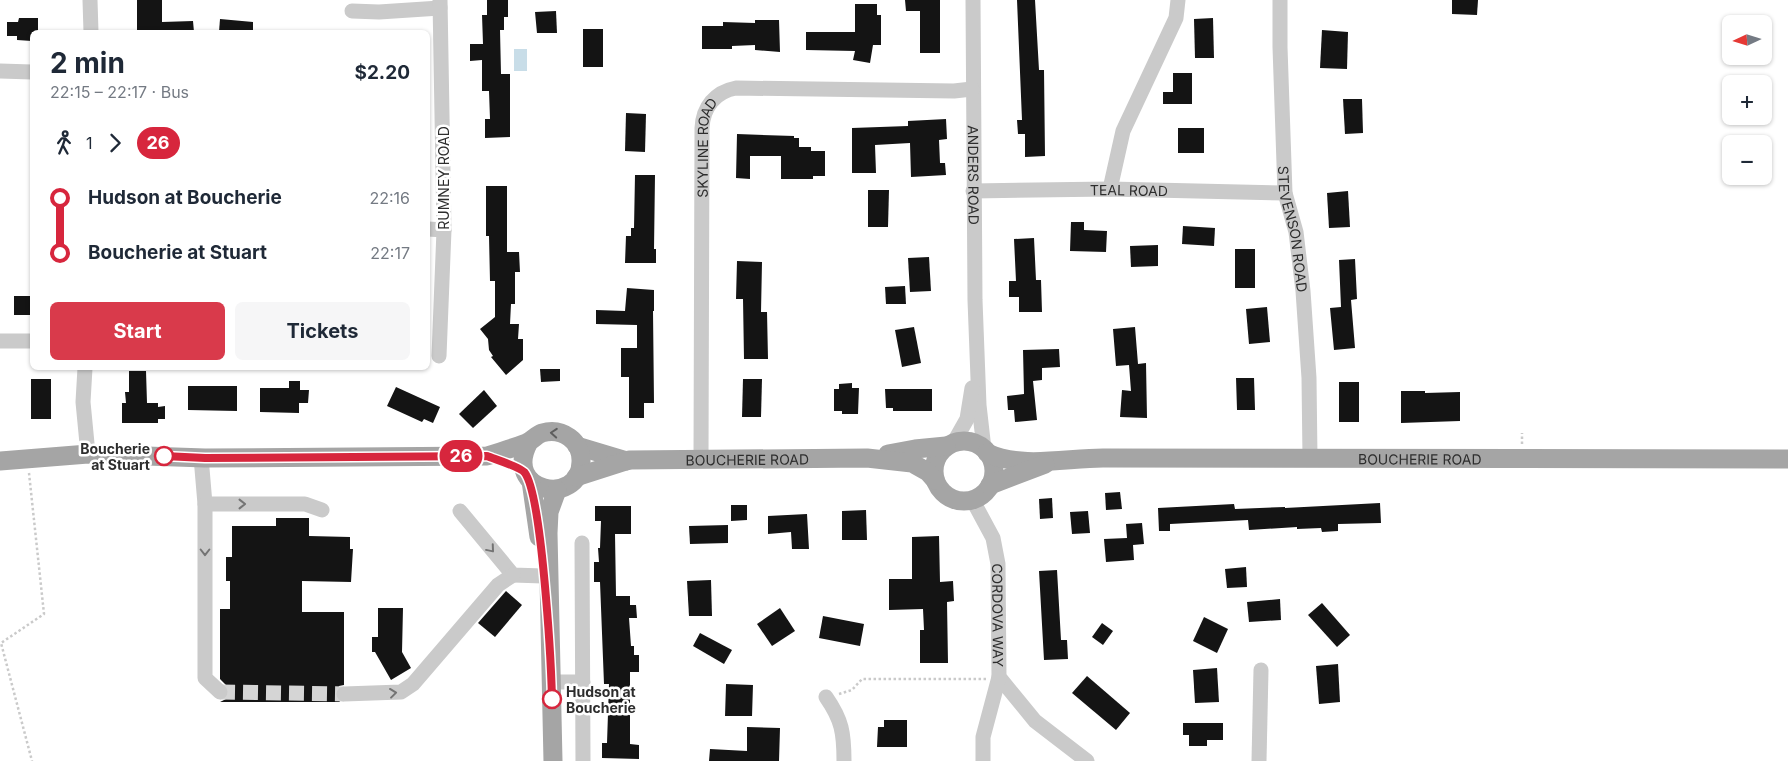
<!DOCTYPE html>
<html lang="en">
<head>
<meta charset="utf-8">
<style>
  body { margin:0; font-family:Inter,sans-serif; background:#f6f6f7; color:#1f2937; height:100vh; display:flex; flex-direction:column; font-size:19px; white-space:nowrap }
  * { box-sizing:border-box; margin:0 }
  p { font-size:16px; color:#747a83 }
  .icon { flex:none; width:28px; height:28px; fill:none; stroke:currentColor; stroke-width:2; stroke-linecap:round; stroke-linejoin:round }
  .map { position:relative; flex:1; overflow:hidden }
  .panel { position:absolute; left:30px; top:30px; width:400px; height:340px; display:flex; flex-direction:column; background:#fff; border-radius:8px; box-shadow:0 1px 4px #0004 }
  .panel>* { flex:none }
  .badge { padding:0 10px; border-radius:16px; font-size:18px; line-height:32px }
  .needle { width:32px; rotate:266deg }
  .fabs { position:absolute; left:1722px; top:15px; display:grid; gap:10px }
  .fabs a { display:grid; place-items:center; width:50px; height:50px; border-radius:8px; background:#fff; box-shadow:0 1px 4px #0004; font-size:25px }
  .map>.badge { position:absolute; translate:-50% -50%; box-shadow:0 0 0 2px #fff }
  .legs { display:flex; align-items:center; gap:8px; height:55px; padding:0 20px; font-size:16px }
  .legs p { margin-inline-start:auto }
  .summary { display:flex; align-items:center; justify-content:space-between; height:85px; padding:0 20px }
  h1 { font-size:28px; font-weight:700; line-height:38px }
  .primary-button { display:flex; gap:10px; margin-top:auto; padding:10px 20px }
  .primary-button a { flex:1; height:58px; border-radius:8px; background:#d93a4b; color:#fff; font-size:20px; font-weight:700; line-height:58px; text-align:center }
  .primary-button a+a { background:#f6f6f7; color:#1f2937 }
  ul { padding:0 20px; list-style:none }
  li { display:flex; align-items:center; gap:18px; height:55px; font-size:19px }
  li i { display:grid; place-items:center; width:8px; height:100%; margin:0 6px; background:currentColor }
  li i::after { content:''; width:12px; height:12px; margin:-6px; border:4px solid; border-radius:50%; background:#fff }
  li p { margin-inline-start:auto }
  li:first-child i { background:linear-gradient(#0000 50%,currentColor 0) }
  li:last-child i { background:linear-gradient(currentColor 50%,#0000 0) }
  .map>svg:first-child { display:block }
</style>
</head>
<body>
<div class="map">
<svg width="1788" height="761" viewBox="0 0 1788 761">
  <rect width="100%" height="100%" fill="#fff"/>
  <!-- water -->
  <rect fill="#c8dde8" x="514" y="49" width="13" height="22"/>
  <!-- building -->
  <g fill="#141414">
    <path d="M137,0H162V22L193,21L194,32H137Z"/>
    <path d="M487,0H508V17H504V30H500L501,74H510V137L485,138V119H490L489,91H482V60L470,61V44H483L482,15H487Z"/>
    <path d="M905,0H940V53H920V11H906Z"/>
    <path d="M1017,0H1035L1039,70H1044L1045,156L1025,157V134H1018L1017,120H1022Z"/>
    <path d="M1452,0H1478L1477,15L1452,14Z"/>
    <path d="M855,4H877V15H881V45H873L870,63L853,60L855,51L806,50V32H855Z"/>
    <path d="M556,11L557,33H537L535,12Z"/>
    <path d="M19,18H38V32H32V41L17,40V36H7V22H18Z"/>
    <path d="M1213,18L1214,58H1195L1194,19Z"/>
    <path d="M220,19L253,22V32H219Z"/>
    <path d="M755,20H779L780,52L755,50V45L732,46V49H702V26H723V22L755,23Z"/>
    <rect x="583" y="29" width="20" height="38"/>
    <path d="M1322,30L1348,32L1347,69L1320,68Z"/>
    <path d="M1173,73H1192V104H1163V92H1173Z"/>
    <path d="M1343,99H1362L1363,133L1345,134Z"/>
    <path d="M626,113L646,114L645,152L625,151Z"/>
    <path d="M946,119L947,139L939,140L940,163H945L946,175L911,177L910,143L875,145L876,173H852V128L908,126V121Z"/>
    <rect x="1178" y="128" width="26" height="25"/>
    <path d="M737,134L794,136V138H799V147H811V151H825V176H813V179H781V156H750V179L736,178Z"/>
    <path d="M635,175H655L654,249H656V263H625L626,236H631V228H634Z"/>
    <path d="M486,186H507V252H519L520,272H515V304H511L510,324H519L518,339H523V360L506,375L491,357L493,356L489,350L488,339L480,329L495,317V281H490L489,236H486Z"/>
    <path d="M868,190H889L888,227H868Z"/>
    <path d="M1348,191L1350,227L1329,228L1327,193Z"/>
    <path d="M1071,222H1084V230L1107,231L1106,252L1070,251Z"/>
    <path d="M1183,226L1215,228L1214,246L1182,244Z"/>
    <path d="M1034,238L1036,280H1041L1042,312H1019V297H1009V281H1016L1014,239Z"/>
    <path d="M1158,245V266L1131,267L1130,246Z"/>
    <rect x="1235" y="249" width="20" height="39"/>
    <path d="M929,257L931,291L910,292L908,258Z"/>
    <path d="M1355,259L1357,299L1351,300L1355,348L1334,350L1330,308L1341,307L1339,260Z"/>
    <path d="M737,261L762,262L761,312H767L768,359H744L743,299H736Z"/>
    <path d="M905,286L906,304H886L885,287Z"/>
    <path d="M627,288L654,290V311H653L654,403H644V418H629V377H621V348H637V325L596,324V310L625,311Z"/>
    <rect x="14" y="296" width="18" height="19"/>
    <path d="M1267,307L1270,342L1249,344L1246,309Z"/>
    <path d="M914,327L921,363L902,367L895,330Z"/>
    <path d="M1135,327L1138,364L1146,363L1147,418L1120,417L1122,390L1131,391L1129,365L1116,366L1113,329Z"/>
    <path d="M1059,349L1060,367L1042,368V380L1033,381L1037,420L1015,422L1014,410H1008L1007,396L1024,394L1023,350Z"/>
    <path d="M540,369H560V381L541,382Z"/>
    <path d="M129,371H146L147,403H158V407L165,406V419H158V423H122V403H126L125,392H129Z"/>
    <path d="M1236,378H1254L1255,410H1237Z"/>
    <rect x="31" y="379" width="20" height="40"/>
    <path d="M743,379H762L761,417H742Z"/>
    <path d="M289,381H300V390H309L308,403H299V413L260,412V388H289Z"/>
    <rect x="1339" y="382" width="20" height="40"/>
    <path d="M852,383V388H859L858,414H842V411H834V389H839V384Z"/>
    <path d="M188,386H237V411L188,410Z"/>
    <path d="M396,387L440,407L433,423L424,419L422,422L387,406Z"/>
    <path d="M885,389H932V411H893V408H886Z"/>
    <path d="M484,390L497,406L473,428L459,414Z"/>
    <path d="M1401,391H1425V393L1460,392V421L1401,423Z"/>
    <path d="M1120,492L1122,509L1106,510L1105,493Z"/>
    <path d="M1052,498L1053,518L1040,519L1039,499Z"/>
    <path d="M1380,503L1381,523L1338,524V531L1322,532L1321,528L1297,529V527L1249,530L1248,520L1170,524V531H1159L1158,508L1234,504L1235,509L1285,507V508Z"/>
    <path d="M731,505H747V520L731,521Z"/>
    <path d="M595,506H631V534H615L616,596H630V605H636L637,618H629L631,646H634V655H639V672H630V744L639,745V759L602,758V743H607L609,684H604L600,582H594V562H599L598,548H600L601,521H595Z"/>
    <path d="M866,510L867,540H842V511Z"/>
    <path d="M1088,511L1090,533L1072,534L1070,512Z"/>
    <path d="M807,514L809,549H792L791,532L768,534V516Z"/>
    <path d="M276,518H309V536L350,537V549H353L351,582L302,581V612H344V685L339,686L335,694L340,702H220L226,699L229,694L227,686L220,679V609H230V581H226V557H232V526H276Z"/>
    <path d="M1142,523L1144,544L1133,545L1134,560L1106,562L1104,539L1127,538L1126,524Z"/>
    <path d="M728,525V543L690,544L689,526Z"/>
    <path d="M939,536L940,582L953,581L954,601L947,602L948,663H920V630H924L923,609L889,610V579H912V537Z"/>
    <path d="M1246,567L1247,587L1227,588L1225,569Z"/>
    <path d="M1057,570L1061,640H1067L1068,659L1044,660L1039,571Z"/>
    <path d="M711,580L712,616H689L687,581Z"/>
    <path d="M506,591L522,605L495,637L478,623Z"/>
    <path d="M1280,599L1281,620L1249,622L1247,602Z"/>
    <path d="M1322,603L1350,635L1337,647L1308,615Z"/>
    <path d="M378,608H403L402,652L411,668L391,680L375,652H372V637H378Z"/>
    <path d="M780,608L795,631L772,646L757,624Z"/>
    <path d="M823,616L864,624L860,646L819,638Z"/>
    <path d="M1204,617L1228,629L1217,653L1193,641Z"/>
    <path d="M1102,623L1113,631L1103,645L1092,637Z"/>
    <path d="M700,633L732,650L724,664L693,646Z"/>
    <path d="M1338,664L1340,702L1319,704L1316,666Z"/>
    <path d="M1217,668L1219,702L1195,703L1193,670Z"/>
    <path d="M1087,676L1130,713L1116,730L1072,693Z"/>
    <path d="M726,684L753,685L752,716H725Z"/>
    <path d="M884,720H907V747H877L878,727H884Z"/>
    <path d="M1183,723H1223V740H1207V746H1189V735H1183Z"/>
    <path d="M747,727L780,728L779,761H709L710,749L747,751Z"/>
  </g>
  <g fill="none" stroke-linecap="round" stroke-linejoin="round">
    <!-- minor-tunnel -->
    <path stroke="#d5d5d5" stroke-width="15" stroke-dasharray="15 8" stroke-linecap="butt" d="M220,692L344,694"/>
    <!-- path -->
    <g stroke="#cacaca" stroke-width="2.5" stroke-dasharray="2.5 2.5" stroke-linecap="butt">
      <path d="M1522,444V433"/>
      <path d="M29,473L44,614L1,643L32,761"/>
      <path d="M839,694L852,690L862,679H986"/>
    </g>
    <!-- minor -->
    <g stroke="#cacaca" stroke-width="15">
      <path d="M90,0L91,32"/>
      <path id="s1" d="M973,0L975,300L979,405L984,449"/>
      <path id="s2" d="M1280,0V47L1285,193L1296,232L1303,291L1309,378L1310,458"/>
      <path d="M352,11L379,12L440,8"/>
      <path d="M0,71L32,72"/>
      <path d="M1110,189L1123,131L1176,18L1178,0"/>
      <path id="s3" d="M973,191L1110,189L1285,193"/>
      <path d="M428,229L444,230"/>
      <path d="M0,341H32"/>
      <path d="M439,356L444,230L440,0"/>
      <path d="M85,368L83,402L88,454"/>
      <path d="M954,442L967,419L972,388"/>
      <path d="M201,457L205,504H305L322,510"/>
      <path id="s4" d="M701,459L702,128C703,107 715,92 736,88L954,91L972,89"/>
      <path id="s5" d="M972,499L993,538L998,564L999,677L1035,721L1087,761"/>
      <path d="M205,504V678L220,692"/>
      <path d="M460,511L513,575L543,576"/>
      <path d="M582,543L583,761"/>
      <path d="M552,682H583"/>
      <path d="M344,694L401,692L413,684L498,585L513,575"/>
      <path d="M826,697C842,720 844,733 844,761"/>
      <path d="M983,761V737L999,677"/>
      <path d="M1259,761L1261,670"/>
    </g>
    <!-- major -->
    <g stroke="#a5a5a5" stroke-width="19">
      <circle cx="964" cy="471" r="30"/>
      <path d="M577,446L627,461"/>
      <path id="s6" d="M987,453C1022,469 1066,458 1103,458L1788,459"/>
      <path d="M888,454L915,449L946,446"/>
      <path d="M0,461L88,454L205,458L487,456C500,452 513,448 526,443C532,441 536,435 542,433C562,427 582,441 581,462C580,507 501,493 529,442"/>
      <path id="s7" d="M576,477L629,460L867,458L912,463L928,472L935,480"/>
      <path d="M531,481L539,537"/>
      <path d="M990,485L1045,464"/>
      <path d="M553,761L548,533L549,512L557,490"/>
    </g>
  </g>
  <!-- one-way arrows -->
  <defs><path id="oneway-chevron" d="M-2-3.5L2.5 0L-2 3.5" fill="none" stroke-width="1.6" stroke-linecap="round" stroke-linejoin="round" transform="scale(1.25)"/></defs>
  <use stroke="#5d5d5d" href="#oneway-chevron" transform="translate(554 433) rotate(-176)"/>
  <g stroke="#747474">
    <use href="#oneway-chevron" transform="translate(242 504)"/>
    <use href="#oneway-chevron" transform="translate(491 549) rotate(50)"/>
    <use href="#oneway-chevron" transform="translate(205 552) rotate(90)"/>
    <use href="#oneway-chevron" transform="translate(393 693) rotate(-7)"/>
  </g>
  <g fill="none" stroke-linecap="round" stroke-linejoin="round">
    <defs>
      <path id="line-1" d="M164,456L205,458L487,456C494,459 521,467 525,473C542,497 551,661 552,699"/>
    </defs>
    <!-- line-1 casing -->
    <use href="#line-1" stroke="#fff" stroke-width="11"/>
    <!-- line-1 -->
    <use href="#line-1" stroke="#d7263d" stroke-width="8"/>
  </g>
  <!-- markers -->
  <g fill="#fff" stroke="#d7263d" stroke-width="2.5">
    <circle cx="164" cy="456" r="9"/>
    <circle cx="552" cy="699" r="9"/>
  </g>
  <g text-anchor="middle" dominant-baseline="central" stroke-width="5" stroke-linejoin="round" paint-order="stroke">
    <!-- street labels -->
    <g font-size="14" fill="#2d2d2d" stroke="#fff">
      <text stroke="none"><textPath href="#s4" startOffset="312">SKYLINE ROAD</textPath></text>
      <text stroke="none"><textPath href="#s1" startOffset="175">ANDERS ROAD</textPath></text>
      <text transform="translate(443 178) rotate(-90)">RUMNEY ROAD</text>
      <text stroke="none"><textPath href="#s3" startOffset="156">TEAL ROAD</textPath></text>
      <text stroke="none"><textPath href="#s2" startOffset="230">STEVENSON ROAD</textPath></text>
      <text stroke="none"><textPath href="#s6" startOffset="434">BOUCHERIE ROAD</textPath></text>
      <text stroke="none"><textPath href="#s7" startOffset="174">BOUCHERIE ROAD</textPath></text>
      <text stroke="none"><textPath href="#s5" startOffset="122">CORDOVA WAY</textPath></text>
    </g>
    <!-- stop labels -->
    <g font-size="14" font-weight="bold" fill="#2d2d2d" stroke="#fff" text-anchor="end">
      <text x="150" y="448">Boucherie<tspan x="150" dy="16">at Stuart</tspan></text>
      <text x="566" y="691" text-anchor="start">Hudson at<tspan x="566" dy="16">Boucherie</tspan></text>
    </g>
  </g>
</svg>
<div class="fabs">
<a><svg class="needle" viewBox="-14 -14 28 28"><path d="M0-13l5 13h-10z" fill="#e53935"/><path d="M0 13l5-13h-10z" fill="#747a83"/></svg></a>
<a>+</a>
<a>−</a>
</div>
<b class="badge" style="left:461px;top:456px;background:#d7263d;color:#fff">26</b>
<section class="panel">
<div class="summary"><div><h1>2 min</h1><p>22:15 – 22:17 · Bus</p></div><b>$2.20</b></div>
<div class="legs"><svg class="icon" aria-label="walk" viewBox="0 0 24 24"><circle cx="13" cy="4" r="2"/><path d="M13 8l-2 6 4 7M11 14l-3 7M7 12l3-4h3l4 4"/></svg>1<svg class="icon" aria-label="forward" viewBox="0 0 24 24"><path d="M9 5l7 7-7 7"/></svg><b class="badge" style="background:#d7263d;color:#fff">26</b></div>
<ul>
<li><i style="color:#d7263d"></i><b>Hudson at Boucherie</b><p>22:16</p></li>
<li><i style="color:#d7263d"></i><b>Boucherie at Stuart</b><p>22:17</p></li>
</ul>
<div class="primary-button"><a>Start</a><a>Tickets</a></div>
</section>
</div>
</body>
</html>
